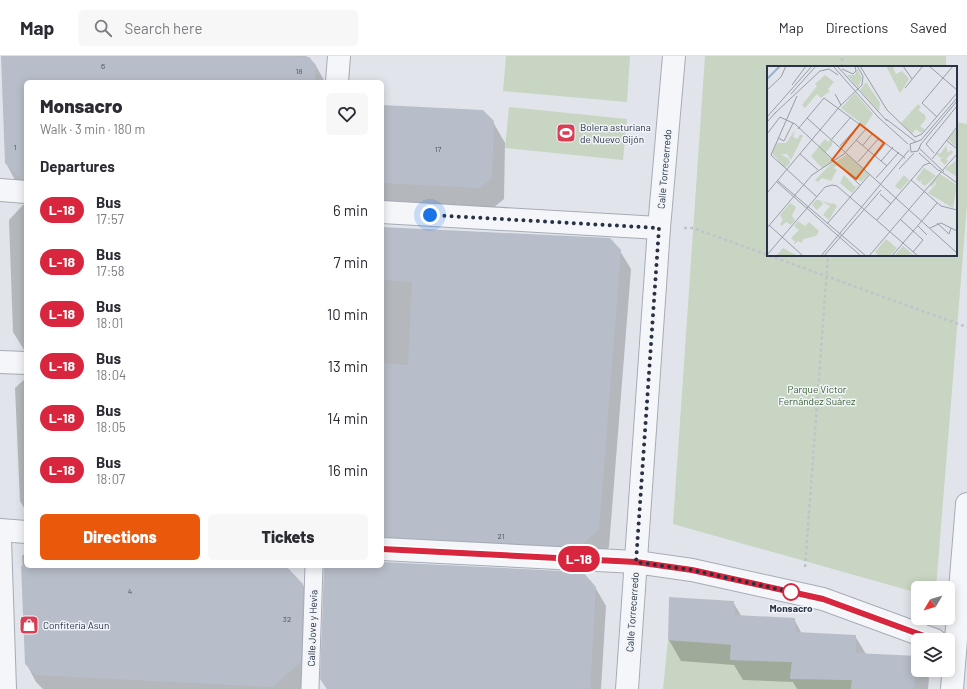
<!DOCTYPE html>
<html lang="en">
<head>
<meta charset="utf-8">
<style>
  body { margin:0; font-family:Barlow,sans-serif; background:#f7f7f7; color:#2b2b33; height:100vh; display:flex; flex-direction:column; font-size:15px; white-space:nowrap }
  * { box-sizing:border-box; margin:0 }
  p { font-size:13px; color:#7c7c81 }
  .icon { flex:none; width:22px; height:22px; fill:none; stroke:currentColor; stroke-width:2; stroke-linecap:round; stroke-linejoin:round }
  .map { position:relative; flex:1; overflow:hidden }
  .panel { position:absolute; left:24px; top:24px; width:360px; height:488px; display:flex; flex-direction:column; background:#fff; border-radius:6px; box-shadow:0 2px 10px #0003 }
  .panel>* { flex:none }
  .badge { padding:0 8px; border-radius:13px; font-size:14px; line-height:26px }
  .needle { width:26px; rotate:232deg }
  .fabs { position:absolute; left:911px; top:525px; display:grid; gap:8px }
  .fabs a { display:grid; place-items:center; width:44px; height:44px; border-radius:6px; background:#fff; box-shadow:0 2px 10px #0003; font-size:20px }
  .you { position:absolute; width:20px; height:20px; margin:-10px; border:3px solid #fff; border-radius:50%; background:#1a73e8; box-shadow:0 0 0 6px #1a73e833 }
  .map>.badge { position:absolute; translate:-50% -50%; box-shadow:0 0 0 2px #fff }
  h2 { padding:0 16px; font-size:15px; line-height:36px }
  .round { display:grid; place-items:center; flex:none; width:42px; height:42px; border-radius:6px; background:#f7f7f7 }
  .summary { display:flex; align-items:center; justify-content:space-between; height:68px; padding:0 16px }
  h1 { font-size:19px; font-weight:800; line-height:30px }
  .button { display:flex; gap:8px; margin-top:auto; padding:8px 16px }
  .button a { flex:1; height:46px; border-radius:6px; background:#ea580c; color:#fff; font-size:16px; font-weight:800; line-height:46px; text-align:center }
  .button a+a { background:#f7f7f7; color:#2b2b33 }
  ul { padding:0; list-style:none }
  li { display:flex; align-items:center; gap:12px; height:52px; padding:0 16px }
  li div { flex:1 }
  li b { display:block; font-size:15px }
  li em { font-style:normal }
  li .badge { min-width:44px; font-weight:700; text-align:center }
  header { display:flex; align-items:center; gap:24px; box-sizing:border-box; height:56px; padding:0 20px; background:#fff; border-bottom:1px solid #e1e1e2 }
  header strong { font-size:19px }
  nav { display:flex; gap:22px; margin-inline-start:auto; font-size:14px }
  .search { width:280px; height:36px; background:#f7f7f7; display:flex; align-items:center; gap:10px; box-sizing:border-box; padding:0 14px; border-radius:6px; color:#7c7c81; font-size:15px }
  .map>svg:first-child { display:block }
</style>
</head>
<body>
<header>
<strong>Map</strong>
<div class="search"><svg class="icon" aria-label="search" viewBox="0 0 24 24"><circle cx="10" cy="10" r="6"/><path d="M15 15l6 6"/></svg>Search here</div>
<nav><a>Map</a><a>Directions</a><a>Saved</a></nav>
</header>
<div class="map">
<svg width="967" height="633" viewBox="0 0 967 633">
  <rect width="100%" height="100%" fill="#e1e5eb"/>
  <!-- green -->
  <g fill="#c7d5c2">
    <path d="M506,0H630L627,46L503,35Z"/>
    <path d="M705,0H946V11H768V199H956V66L967,68V149L936,532H918V537L673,468Z"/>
    <path d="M509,51L627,63L623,104L505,92Z"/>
    <path d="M668,584L731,589L730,604L792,606L790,622L852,624L851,633H663Z"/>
  </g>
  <!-- shadow -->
  <g fill="#0003">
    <path d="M2,0H306L316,10L325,26H26V135L16,126L6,107Z"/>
    <path d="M382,50L493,66L505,87L504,143L492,153L382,147Z"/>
    <path d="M23,149H26V297L13,276L9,164Z"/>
    <path d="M382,172L620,195L631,213L609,491L590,509L386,500L382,504Z"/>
    <path d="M26,322V455L20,445L15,332Z"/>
    <path d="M26,496V510H285L303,529L313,548L311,624L301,633H43L36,626L26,607L22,500Z"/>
    <path d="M382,507L595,531L606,550L601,633H327L321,623L325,510H382Z"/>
    <path d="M733,546L742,561L794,563L802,578L855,580L866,598L917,601L918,614H925L929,622L928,633H797L793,626L743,624L734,609L681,605L669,584Z"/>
  </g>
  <!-- building -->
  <g fill="#b8bec9">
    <path d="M1,0H284L309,1L316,9L315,26H26V123H21L5,107Z"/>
    <path d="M382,49L483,54L494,65L492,122L480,132L382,127Z"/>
    <path d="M382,171L610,182L621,194L599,473L580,491L382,481V307L408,309L412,226L382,224Z"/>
    <path d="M382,506L583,516L596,531L590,633H327L320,623L324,510H382Z"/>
    <path d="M21,510H286L303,528L301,606L272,631L36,619L25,608Z"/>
    <path d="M669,541L734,545L735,559L795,562L796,576L856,579V597L918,600L914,633H851L852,624L790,623L792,606L730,604L731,588L668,584Z"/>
  </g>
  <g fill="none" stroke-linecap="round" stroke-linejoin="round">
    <defs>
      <path id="pedestrian" d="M310,633L314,510"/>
      <g id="minor">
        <path d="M337,26L339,0"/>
        <path d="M0,134L26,136"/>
        <path d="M382,156L659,172"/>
        <path d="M0,306L26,307"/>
        <path d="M0,474L26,476"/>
        <path d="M0,483L5,633"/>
        <path d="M382,493L636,506L692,514L823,543L935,584"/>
        <path d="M627,633L659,172L674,0"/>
        <path d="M952,633L967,448"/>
      </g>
    </defs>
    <!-- pedestrian casing -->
    <use href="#pedestrian" stroke="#a6acb6" stroke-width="19"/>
    <!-- minor casing -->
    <use href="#minor" stroke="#a6acb6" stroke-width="24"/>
    <!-- path -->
    <g stroke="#bfc3ca" stroke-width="2.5" stroke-dasharray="3 3" stroke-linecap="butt">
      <path d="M842,11V0"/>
      <path d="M684,172H693L967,271"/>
      <path d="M805,511L828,199"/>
    </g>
    <!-- pedestrian -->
    <use href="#pedestrian" stroke="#f4f6f9" stroke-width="17"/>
    <!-- minor -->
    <use href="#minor" stroke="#f4f6f9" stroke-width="22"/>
  </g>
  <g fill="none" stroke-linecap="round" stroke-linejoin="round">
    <defs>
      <path id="line" d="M382,493L636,506L692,514L823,543L935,584"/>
    </defs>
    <!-- line casing -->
    <use href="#line" stroke="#fff" stroke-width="9"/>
    <!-- line -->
    <use href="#line" stroke="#d7263d" stroke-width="6"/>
    <!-- walk -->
    <path stroke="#283244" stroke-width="4" stroke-dasharray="0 7.2" d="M430,159L659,172L636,506L692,514L791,536"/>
  </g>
  <!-- icons -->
  <defs>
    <symbol id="stadium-square" viewBox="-11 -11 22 22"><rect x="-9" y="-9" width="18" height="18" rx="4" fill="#d83e54" stroke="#f1f4f8"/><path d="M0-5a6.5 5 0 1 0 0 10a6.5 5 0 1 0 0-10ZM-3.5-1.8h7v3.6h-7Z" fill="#fff"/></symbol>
    <symbol id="shop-square" viewBox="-11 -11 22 22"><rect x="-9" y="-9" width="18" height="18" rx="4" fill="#d83e54" stroke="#f1f4f8"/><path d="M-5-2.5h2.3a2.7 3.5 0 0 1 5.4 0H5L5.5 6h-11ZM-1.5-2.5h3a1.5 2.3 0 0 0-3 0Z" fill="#fff"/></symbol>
  </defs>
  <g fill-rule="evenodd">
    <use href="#stadium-square" x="555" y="66" width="22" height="22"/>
    <use href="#shop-square" x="18" y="558" width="22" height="22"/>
  </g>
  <!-- markers -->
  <circle fill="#fff" stroke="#d7263d" stroke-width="2" cx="791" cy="536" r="8"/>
  <g text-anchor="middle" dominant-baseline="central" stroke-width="3" stroke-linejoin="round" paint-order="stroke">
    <!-- number labels -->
    <g font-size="8" fill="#4c5565">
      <text x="103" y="10">6</text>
      <text x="299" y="15">18</text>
      <text x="15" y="91">1</text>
      <text x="438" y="93">17</text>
      <text x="501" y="480">21</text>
      <text x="130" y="535">4</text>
      <text x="287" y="563">32</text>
    </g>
    <!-- poi labels -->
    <g font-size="10" fill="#283244" stroke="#f1f4f8" text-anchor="start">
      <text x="580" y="71">Bolera asturiana<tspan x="580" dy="12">de Nuevo Gijón</tspan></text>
      <text x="43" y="569">Confitería Asun</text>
    </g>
    <!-- street labels -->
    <g font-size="10" fill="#283244" stroke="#f1f4f8">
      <text transform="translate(664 113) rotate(-85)">Calle Torrecerredo</text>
      <text transform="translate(632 556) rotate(-86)">Calle Torrecerredo</text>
      <text transform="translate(312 572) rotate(-88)">Calle Jove y Hevia</text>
    </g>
    <!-- park labels -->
    <g font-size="10" fill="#3c6134" stroke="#f1f4f8">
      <text x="817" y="333">Parque Victor<tspan x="817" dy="12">Fernández Suárez</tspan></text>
    </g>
    <!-- stop labels -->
    <g font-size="10" font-weight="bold" fill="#283244" stroke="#f1f4f8">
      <text x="791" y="552">Monsacro</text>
    </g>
  </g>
  <!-- overview -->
  <g transform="translate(767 10)">
    <rect width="190" height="190" fill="#e1e5eb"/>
    <path d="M119,0H129L126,2L129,8L135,5L142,13L133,27ZM90,3L95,12L91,22L80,9H88ZM58,9L67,16L61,23L63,25L54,32L50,28L38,42L35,39L50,20L48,18ZM99,16L113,37L112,45L93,24ZM88,27L106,48L98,60L74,42ZM151,38L154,41L151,44L158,49L159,53L153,60L158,64L154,67L149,63L145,68L134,57ZM190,63V82L181,73ZM28,64L26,71L30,73L34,68L36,70L24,94L20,88H14L22,93L23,97L18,102L5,87L10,77H19ZM65,72V79L58,87L67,95L55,102L44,90L58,73L61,76ZM179,80L181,87L184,84L186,86L179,93L181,95L178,99L173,94L179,88L174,92L169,88L170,86L173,88ZM80,88L102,108L94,116L69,96ZM190,94V111L178,103ZM65,97L70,99L67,102L70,104L64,115L55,112L51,116L48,114ZM157,102L169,110L158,120L154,117L156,113L153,116L149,113ZM173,108L190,119L186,142L161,127L169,118V116L164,121L163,119ZM77,109L88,121L91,119L85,127L73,117ZM137,109L142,114L133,124L128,120ZM49,134H52L65,138L66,137L70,140L62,154L56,149L63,140L53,134L56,138L50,144L45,139ZM23,137L29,141L25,150L28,154L24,159L19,156L15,160L13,158L16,154L13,149ZM31,155L38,160L42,156L52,165L49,170L37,173L34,177L31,175L27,179L28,176L24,172L32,164L27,160ZM119,173L130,182L123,190H112L108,186ZM136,180L143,186L148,190H143L144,187L141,190H127ZM16,182L23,186L31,190H9Z" fill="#c7d5c2"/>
    <path fill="none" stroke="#9ab2cd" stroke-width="2" d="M0,13L13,0"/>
    <path fill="none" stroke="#979da8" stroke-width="1" d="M66,0L111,51L141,78M70,0L120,55M93,0L120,44L148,71L155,68L190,27M136,0L145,13M162,0L190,24M75,3L86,8L89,5L88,0M25,19L39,0M138,22L156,0M0,24L14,11L19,0M24,28L49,0M68,28L74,39M30,30L4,89L50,131M190,32L154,74L143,78L144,86L151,85L154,78L190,35M7,48L53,5L62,3L71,9M0,51L45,0M170,51L155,37L186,0M40,52L190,187M119,53L149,76M0,56L9,46M31,63L57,32L138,92M0,68L13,51L28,58L93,119M11,72L17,75L26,57M65,73L84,51M89,74L120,100M179,74L190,83M96,79L106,67M73,80L93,58M152,82L177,106M152,87L172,105M167,87L159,78L190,40M33,88L51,104M108,90L119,77M165,93L190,61M114,95L126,81M91,96L112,72M132,103L147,87M172,104L190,117M175,105L190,88M109,112L132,86M144,114L174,140L190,144M11,115L99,190M10,116L94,190M0,127L74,39L95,19L96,10L90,0M113,128L124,138M133,153L156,174L146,186M110,154L157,99L163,97M170,157L182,168L184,162M60,158L103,108M2,159L36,190M151,160L160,169M0,162L45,109L77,88L99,63M163,162L174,157L190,165M0,189L58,121L65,119L70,120L151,190M54,190L142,84M57,190L114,124M102,190L174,106M125,190L170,137"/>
    <path fill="#de570f" fill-opacity="0.15" stroke="#de570f" stroke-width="2" d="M93,58L117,77L89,113L65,94Z"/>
    <rect width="190" height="190" fill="none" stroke="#283244" stroke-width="2"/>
  </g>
</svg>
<div class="fabs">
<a><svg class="needle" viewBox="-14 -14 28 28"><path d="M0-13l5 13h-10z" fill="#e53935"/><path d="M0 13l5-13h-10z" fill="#7c7c81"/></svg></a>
<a><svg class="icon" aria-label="layers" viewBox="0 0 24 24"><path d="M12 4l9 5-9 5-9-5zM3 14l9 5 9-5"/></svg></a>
</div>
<div class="you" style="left:430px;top:159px"></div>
<b class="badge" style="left:579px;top:503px;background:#d7263d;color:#fff">L-18</b>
<section class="panel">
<div class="summary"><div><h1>Monsacro</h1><p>Walk · 3 min · 180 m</p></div><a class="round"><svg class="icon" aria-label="heart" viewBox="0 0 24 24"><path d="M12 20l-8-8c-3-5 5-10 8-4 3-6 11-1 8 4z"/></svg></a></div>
<h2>Departures</h2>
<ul>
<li><span class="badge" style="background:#d7263d;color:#fff">L-18</span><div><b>Bus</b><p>17:57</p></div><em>6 min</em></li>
<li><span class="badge" style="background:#d7263d;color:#fff">L-18</span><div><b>Bus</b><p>17:58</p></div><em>7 min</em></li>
<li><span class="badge" style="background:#d7263d;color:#fff">L-18</span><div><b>Bus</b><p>18:01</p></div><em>10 min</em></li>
<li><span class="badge" style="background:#d7263d;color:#fff">L-18</span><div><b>Bus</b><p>18:04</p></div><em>13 min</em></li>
<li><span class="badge" style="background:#d7263d;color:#fff">L-18</span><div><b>Bus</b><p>18:05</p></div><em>14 min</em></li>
<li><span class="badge" style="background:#d7263d;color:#fff">L-18</span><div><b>Bus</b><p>18:07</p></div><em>16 min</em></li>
</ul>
<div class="button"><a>Directions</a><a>Tickets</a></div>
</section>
</div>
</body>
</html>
